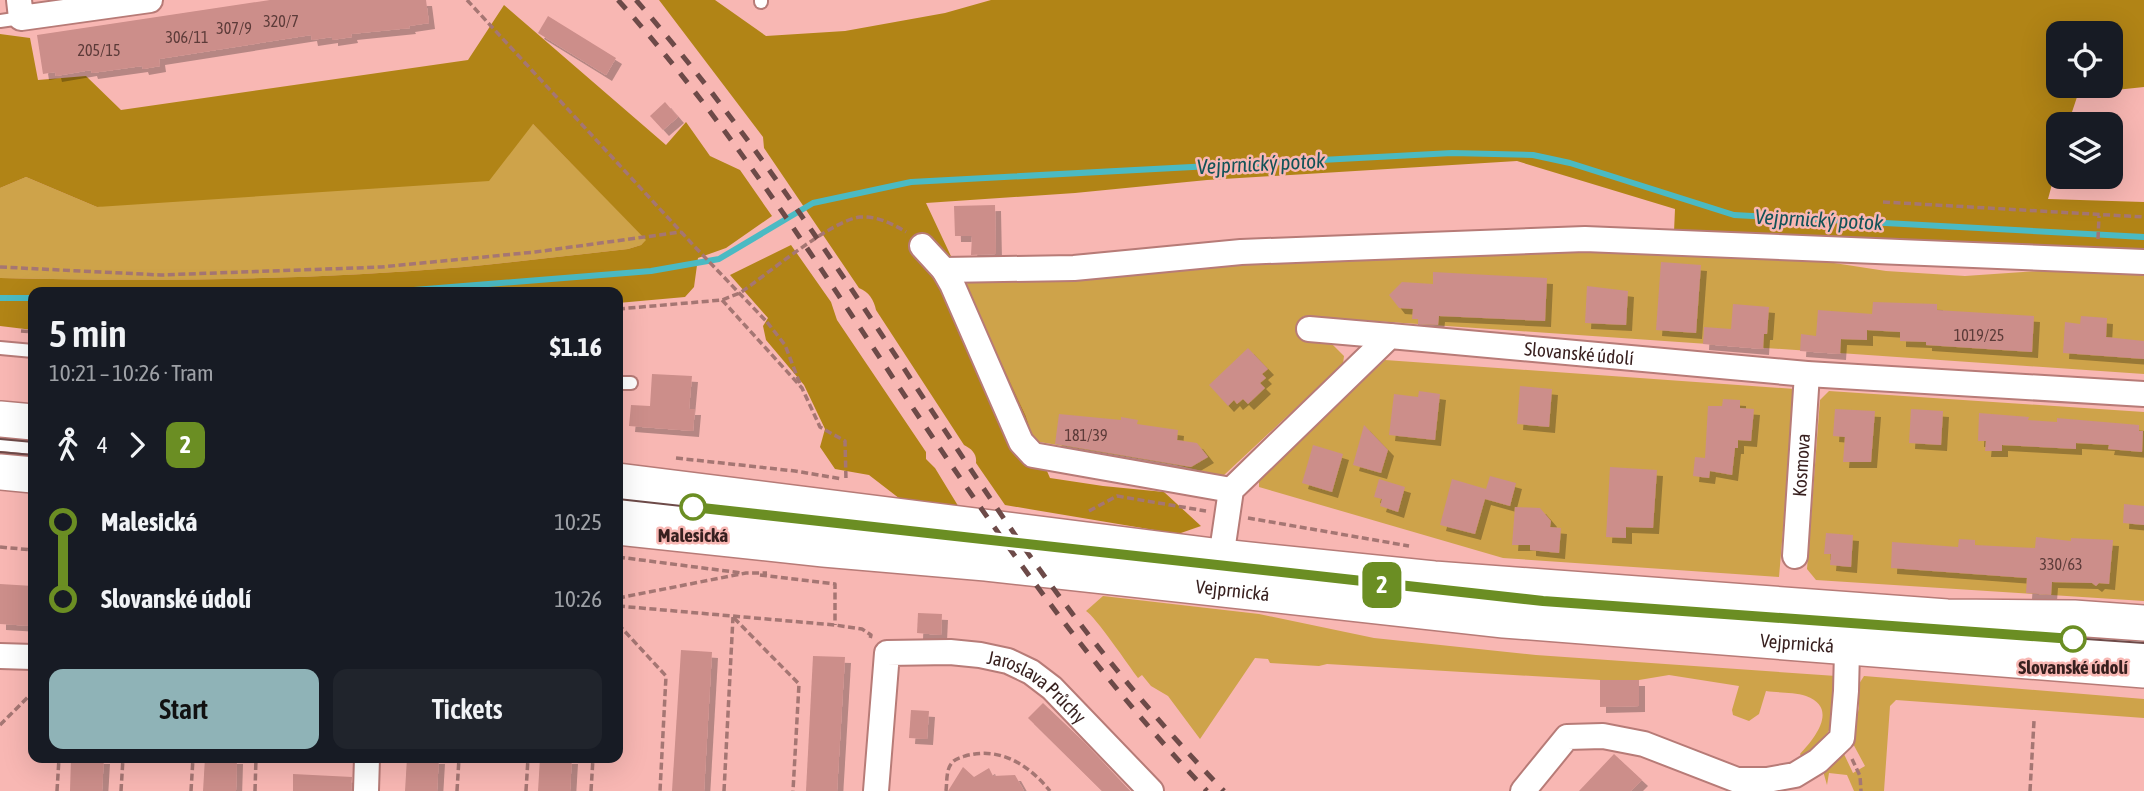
<!DOCTYPE html>
<html lang="en">
<head>
<meta charset="utf-8">
<style>
  body { margin:0; font-family:"Asap Condensed",sans-serif; background:#20242c; color:#f1f3f6; height:100vh; display:flex; flex-direction:column; font-size:26px; white-space:nowrap }
  * { box-sizing:border-box; margin:0 }
  p { font-size:23px; color:#9ea1a6 }
  .icon { flex:none; width:38px; height:38px; fill:none; stroke:currentColor; stroke-width:2; stroke-linecap:round; stroke-linejoin:round }
  .map { position:relative; flex:1; overflow:hidden }
  .drawer { position:absolute; left:28px; top:287px; width:595px; height:476px; display:flex; flex-direction:column; background:#171b24; border-radius:14px; box-shadow:0 7px 28px #0002 }
  .drawer>* { flex:none }
  .badge { padding:0 14px; border-radius:10px; font-size:24px; line-height:46px }
  .fabs { position:absolute; left:2046px; top:21px; display:grid; gap:14px }
  .fabs a { display:grid; place-items:center; width:77px; height:77px; border-radius:14px; background:#171b24; box-shadow:0 7px 28px #0002; font-size:35px }
  .map>.badge { position:absolute; translate:-50% -50%; box-shadow:0 0 0 4px #fff }
  .legs { display:flex; align-items:center; gap:10px; height:77px; padding:0 21px; font-size:23px }
  .legs p { margin-inline-start:auto }
  .head { display:flex; align-items:center; justify-content:space-between; height:119px; padding:0 21px }
  h1 { font-size:38px; font-weight:600; line-height:52px }
  .button { display:flex; gap:14px; margin-top:auto; padding:14px 21px }
  .button a { flex:1; height:80px; border-radius:14px; background:#8fb3b7; color:#111; font-size:28px; font-weight:600; line-height:80px; text-align:center }
  .button a+a { background:#20242c; color:#f1f3f6 }
  ul { padding:0 21px; list-style:none }
  li { display:flex; align-items:center; gap:24px; height:77px; font-size:26px }
  li i { display:grid; place-items:center; width:10px; height:100%; margin:0 9px; background:currentColor }
  li i::after { content:''; width:18px; height:18px; margin:-9px; border:5px solid; border-radius:50%; background:#171b24 }
  li p { margin-inline-start:auto }
  li:first-child i { background:linear-gradient(#0000 50%,currentColor 0) }
  li:last-child i { background:linear-gradient(currentColor 50%,#0000 0) }
  .map>svg:first-child { display:block }
</style>
</head>
<body>
<div class="map">
<svg width="2144" height="791" viewBox="0 0 2144 791">
  <defs>
    <filter id="shadow"><feDropShadow dx="6" dy="6" stdDeviation="0" flood-color="#0004"/></filter>
  </defs>
  <rect width="100%" height="100%" fill="#f8b7b3"/>
  <!-- green -->
  <g fill="#cea34a">
    <path d="M533,124L647,240L641,245L628,249C573,255 518,262 464,267C310,280 154,282 0,278V188L26,177L97,207Z"/>
    <path d="M1642,250L1808,259L1886,271L1965,276L2111,266H2144V374L1303,316L1302,336L1332,344L1344,356L1343,364L1223,476L1176,465L1034,441L1026,416L964,286L974,278L1307,256Z"/>
    <path d="M1385,360L1795,389L1779,577L1503,558L1259,487V477Z"/>
    <path d="M1829,391L2144,412V601L1816,580L1807,569L1820,400Z"/>
    <path d="M1103,596L1259,614L1374,638L1536,655L1836,676C1834,717 1839,732 1802,758L1800,754C1815,738 1839,708 1806,696C1794,692 1778,693 1766,691L1759,714L1749,721L1733,715L1732,710L1739,686L1669,675L1639,680H1600L1327,664L1319,666L1270,663L1268,659L1255,658L1200,739L1168,696L1151,686L1142,675L1138,678C1129,666 1095,616 1086,611Z"/>
    <path d="M1864,676L2144,699V718L1896,700L1890,706L1884,791H1854L1847,775L1829,773L1827,785L1823,771L1843,752L1853,773L1865,766L1851,740L1859,708V684Z"/>
  </g>
  <!-- forest -->
  <g fill="#b18416" fill-rule="evenodd">
    <path d="M659,0H715L766,36L845,31L945,13L991,0H2144V87L2078,94L2068,124H2058V162L2048,199L2144,202V252L1674,232L1675,209L1517,161L1207,180L1075,193L926,203L1026,416L1034,441L1050,478L1103,486L1164,492L1201,526L1178,534L1005,505L976,463C977,454 972,449 964,445L876,310C874,300 869,292 859,288L764,148L763,137ZM2058,33H2110V86H2058Z"/>
    <path d="M504,5L666,145L686,122L710,156L740,170L772,216L726,248L698,258L694,287L685,297L618,303V292H33V330L0,326V278C154,282 310,280 464,267C518,262 573,255 628,249L641,245L646,240L533,124L489,181L97,207L26,177L0,188V34L30,38L38,80L86,76L121,110L468,60Z"/>
    <path d="M791,245L831,302L837,320L926,452V459L935,468L960,509L904,502L869,475L835,469L820,447L825,429L804,385L766,340L763,326L768,318L730,275Z"/>
  </g>
  <g fill="none" stroke-linecap="round" stroke-linejoin="round">
    <!-- stream -->
    <g stroke="#4bbac3" stroke-width="6">
      <path d="M389,292L651,271L719,259L813,203L911,182L1452,153L1533,155L1570,163L1734,215L2144,237"/>
      <path d="M0,298H33"/>
    </g>
  </g>
  <!-- building -->
  <g fill="#cc8e8a" filter="url(#shadow)">
    <path d="M270,0H426L429,23L409,26L410,28L351,34L352,37L332,40V37L312,40L311,35L159,59L160,66L143,69L142,66L92,73L91,70L56,76L55,72L43,74L37,35Z"/>
    <path d="M548,16L616,58L606,75L538,33Z"/>
    <path d="M665,102L678,117L663,130L650,116Z"/>
    <path d="M995,205L996,254L971,255L972,236H955L954,206Z"/>
    <path d="M1661,262L1701,265L1696,333L1656,330Z"/>
    <path d="M1433,272L1547,278L1545,321L1439,316L1438,325L1418,324V319H1412L1413,309L1399,308L1389,295L1402,282L1433,284Z"/>
    <path d="M1587,286L1628,291L1626,325L1585,323Z"/>
    <path d="M1873,302L1937,304V310L2034,316L2032,352L1926,345V342L1900,341V332L1867,330V340L1841,339L1840,354L1800,351L1801,334L1816,336L1818,310L1872,314Z"/>
    <path d="M1733,304L1769,307L1767,334H1764L1763,349L1703,344L1704,327L1731,329Z"/>
    <path d="M2081,316L2107,318L2106,337L2144,341V359L2063,353L2065,322L2080,324Z"/>
    <path d="M1248,348L1268,369L1262,374L1266,378L1260,383L1265,388L1248,404L1243,399L1237,404L1234,400L1228,406L1209,385Z"/>
    <path d="M652,374L692,376L689,409H695L693,431L629,426L631,405L650,406Z"/>
    <path d="M1520,386L1552,389L1549,427L1517,424Z"/>
    <path d="M1419,391L1440,394L1435,440L1389,435L1394,394L1418,397Z"/>
    <path d="M1723,399L1740,400V408L1754,409L1751,441L1738,440V448H1735L1732,475L1710,471L1709,478L1693,476L1695,457L1705,458L1708,406H1722Z"/>
    <path d="M1835,409L1875,411L1871,462H1843L1845,437L1833,436Z"/>
    <path d="M1911,409L1943,411L1941,445L1909,443Z"/>
    <path d="M1979,413L2029,417L2028,420L2057,422V418L2139,425V431H2143L2142,452L2108,449L2109,445L2076,443V449L2002,445V451H1985L1986,441H1978Z"/>
    <path d="M1059,414L1121,420V417L1138,420L1137,424L1178,430L1177,440L1197,443L1208,457L1191,467L1055,444Z"/>
    <path d="M1364,425L1388,450L1381,473L1353,465Z"/>
    <path d="M1313,445L1343,454L1332,492L1302,483Z"/>
    <path d="M1610,467L1657,470L1653,528L1626,527V538L1606,537Z"/>
    <path d="M1490,476L1516,483L1510,506L1485,499L1475,534L1440,525L1452,479L1486,489Z"/>
    <path d="M1379,479L1405,487L1398,512L1380,506L1382,499L1374,497Z"/>
    <path d="M2124,504L2144,506V525L2123,523Z"/>
    <path d="M1515,507L1540,508L1551,521L1550,527L1561,528L1559,553L1530,550V545H1512Z"/>
    <path d="M1826,533L1853,535L1851,567L1830,565L1831,554H1824Z"/>
    <path d="M2036,537L2071,541V538L2113,540L2109,584L2099,583L2096,586L2092,583L2052,582L2051,595L2026,593L2027,578L1891,568L1892,542L1958,547L1959,539L1975,540V545L2035,548Z"/>
    <path d="M0,584L33,586V626L0,624Z"/>
    <path d="M918,613L942,614L941,635L917,633Z"/>
    <path d="M681,650L712,652L704,791H672Z"/>
    <path d="M813,656L845,657L837,791H806Z"/>
    <path d="M1600,680H1639V706L1600,707Z"/>
    <path d="M1043,703L1083,741L1130,791H1102L1028,718Z"/>
    <path d="M911,710L929,711L927,739L909,738Z"/>
    <path d="M1614,754L1642,780L1631,791H1579Z"/>
    <path d="M71,758H104L102,791H70Z"/>
    <path d="M205,758H237L236,791H203Z"/>
    <path d="M407,758H439L437,791H405Z"/>
    <path d="M540,758H572L570,791H538Z"/>
    <path d="M963,767L974,777L989,768L993,776L1015,775L1024,791H948Z"/>
    <path d="M293,774L352,777L351,791H293Z"/>
  </g>
  <g fill="none" stroke-linecap="round" stroke-linejoin="round">
    <defs>
      <g id="service">
        <path d="M761,0V2"/>
        <path d="M0,21L21,18"/>
        <path d="M0,348L33,351"/>
        <path d="M618,383H631"/>
        <path d="M0,445L33,448"/>
        <path d="M618,504L993,547"/>
        <path d="M1509,602L1910,632"/>
        <path d="M1935,634L2144,648"/>
      </g>
      <g id="minor">
        <path d="M19,0L21,18L150,0"/>
        <path d="M922,246L944,270L952,284L1021,442L1033,455L1231,490"/>
        <path d="M944,270L1074,268L1241,252L1585,239L2144,262"/>
        <path d="M1309,329L1390,336"/>
        <path id="s1" d="M1795,556L1807,374"/>
        <path id="s2" d="M1219,572L1231,490L1390,336L1807,374L2144,394"/>
        <path d="M0,656L33,657"/>
        <path d="M366,791L367,758"/>
        <path id="s3" d="M876,791L887,653L950,652L980,655L1008,661L1031,672L1052,688L1151,791"/>
        <path d="M1523,791L1567,737L1603,736L1644,744L1737,780H1767L1795,775L1818,761L1842,738L1846,691L1848,611"/>
      </g>
      <g id="secondary">
        <path d="M0,419L33,422"/>
        <path d="M0,472L33,475"/>
        <path d="M618,481L1221,557L1434,579L1947,617L2074,618L2144,623"/>
        <path id="s4" d="M618,527L824,549L986,563L1504,620L2144,670"/>
      </g>
    </defs>
    <!-- service casing -->
    <use href="#service" stroke="#b77b77" stroke-width="16"/>
    <!-- minor casing -->
    <use href="#minor" stroke="#b77b77" stroke-width="28"/>
    <!-- secondary casing -->
    <use href="#secondary" stroke="#b77b77" stroke-width="38"/>
    <!-- path -->
    <g stroke="#a57673" stroke-width="3.5" stroke-dasharray="7 3.5" stroke-linecap="butt">
      <path d="M467,0L695,247"/>
      <path d="M1883,202L2144,217"/>
      <path d="M2098,239L2099,216"/>
      <path d="M0,267L161,275L381,267L535,252L681,232"/>
      <path d="M722,300L802,388L820,427L845,441L846,480"/>
      <path d="M618,309L722,300L740,293C766,275 832,220 860,217C877,216 891,223 906,232"/>
      <path d="M767,322L785,345L800,384"/>
      <path d="M21,331L33,332"/>
      <path d="M676,458L795,471L842,479"/>
      <path d="M1089,511L1117,496L1206,511"/>
      <path d="M1248,518L1409,546"/>
      <path d="M0,547L33,550"/>
      <path d="M618,557L742,573"/>
      <path d="M760,575L835,584V625"/>
      <path d="M618,598L746,573H767"/>
      <path d="M618,606L835,625L862,629L871,635L870,639"/>
      <path d="M734,618L799,684L793,791"/>
      <path d="M618,624L666,676L660,791"/>
      <path d="M0,725L33,692"/>
      <path d="M1852,759L1860,776L1861,791"/>
      <path d="M57,791L59,758"/>
      <path d="M121,791L123,758"/>
      <path d="M191,791L193,758"/>
      <path d="M255,791L256,758"/>
      <path d="M457,791L459,758"/>
      <path d="M526,791L528,758"/>
      <path d="M591,791L593,758"/>
      <path d="M724,791L733,617"/>
      <path d="M946,791C947,783 946,771 951,764C954,759 960,758 965,756C1000,746 1029,765 1050,791"/>
      <path d="M2030,791L2034,721"/>
    </g>
    <!-- service -->
    <use href="#service" stroke="#fff" stroke-width="12"/>
    <!-- minor -->
    <use href="#minor" stroke="#fff" stroke-width="24"/>
    <!-- secondary -->
    <use href="#secondary" stroke="#fff" stroke-width="35"/>
    <!-- tram -->
    <g stroke="#6d4a48" stroke-width="2">
      <path d="M0,439L33,442"/>
      <path d="M0,452L33,455"/>
      <path d="M618,499L1543,601L2144,643"/>
    </g>
    <!-- rail -->
    <g stroke="#6d4a48" stroke-width="5" stroke-dasharray="12 12" stroke-linecap="butt">
      <path d="M618,0C746,142 843,306 950,463C1028,578 1111,690 1207,791"/>
      <path d="M636,0C771,155 877,331 992,501C1061,604 1138,702 1224,791"/>
    </g>
    <!-- path-bridge -->
    <path stroke="#a57673" stroke-width="3.5" stroke-dasharray="7 3.5" stroke-linecap="butt" d="M695,247L767,322"/>
  </g>
  <g fill="none" stroke-linecap="round" stroke-linejoin="round">
    <defs>
      <path id="line-1" d="M693,507L1543,601L2073,639"/>
    </defs>
    <!-- line-1 casing -->
    <use href="#line-1" stroke="#fff" stroke-width="16"/>
    <!-- line-1 -->
    <use href="#line-1" stroke="#6b8e23" stroke-width="10"/>
  </g>
  <!-- markers -->
  <g fill="#fff" stroke="#6b8e23" stroke-width="3.5">
    <circle cx="693" cy="507" r="12"/>
    <circle cx="2073" cy="639" r="12"/>
  </g>
  <g text-anchor="middle" dominant-baseline="central" stroke-width="5" stroke-linejoin="round" paint-order="stroke">
    <!-- number labels -->
    <g font-size="16" fill="#5c3b39">
      <text x="281" y="21">320/7</text>
      <text x="234" y="28">307/9</text>
      <text x="187" y="37">306/11</text>
      <text x="99" y="50">205/15</text>
      <text x="1979" y="335">1019/25</text>
      <text x="1086" y="435">181/39</text>
      <text x="2061" y="564">330/63</text>
    </g>
    <!-- street labels -->
    <g font-size="19" fill="#371f1e" stroke="#f8b7b3">
      <text stroke="none"><textPath href="#s2" startOffset="494">Slovanské údolí</textPath></text>
      <text stroke="none"><textPath href="#s1" startOffset="91">Kosmova</textPath></text>
      <text stroke="none"><textPath href="#s4" startOffset="618">Vejprnická</textPath></text>
      <text stroke="none"><textPath href="#s4" startOffset="1185">Vejprnická</textPath></text>
      <text stroke="none"><textPath href="#s3" startOffset="298">Jaroslava Průchy</textPath></text>
    </g>
    <!-- stop labels -->
    <g font-size="19" font-weight="bold" fill="#371f1e" stroke="#f8b7b3">
      <text x="693" y="535">Malesická</text>
      <text x="2073" y="667">Slovanské údolí</text>
    </g>
    <!-- water labels -->
    <g font-size="21" font-style="italic" fill="#125358" stroke="#f8b7b3">
      <text transform="translate(1261 163) rotate(-3)">Vejprnický potok</text>
      <text transform="translate(1819 219) rotate(3)">Vejprnický potok</text>
    </g>
  </g>
</svg>
<div class="fabs">
<a><svg class="icon" aria-label="locate" viewBox="0 0 24 24"><circle cx="12" cy="12" r="6"/><path d="M12 2v4M12 18v4M2 12h4M18 12h4"/></svg></a>
<a><svg class="icon" aria-label="layers" viewBox="0 0 24 24"><path d="M12 4l9 5-9 5-9-5zM3 14l9 5 9-5"/></svg></a>
</div>
<b class="badge" style="left:1382px;top:585px;background:#6b8e23;color:#fff">2</b>
<section class="drawer">
<div class="head"><div><h1>5 min</h1><p>10:21 – 10:26 · Tram</p></div><b>$1.16</b></div>
<div class="legs"><svg class="icon" aria-label="walk" viewBox="0 0 24 24"><circle cx="13" cy="4" r="2"/><path d="M13 8l-2 6 4 7M11 14l-3 7M7 12l3-4h3l4 4"/></svg>4<svg class="icon" aria-label="forward" viewBox="0 0 24 24"><path d="M9 5l7 7-7 7"/></svg><b class="badge" style="background:#6b8e23;color:#fff">2</b></div>
<ul>
<li><i style="color:#6b8e23"></i><b>Malesická</b><p>10:25</p></li>
<li><i style="color:#6b8e23"></i><b>Slovanské údolí</b><p>10:26</p></li>
</ul>
<div class="button"><a>Start</a><a>Tickets</a></div>
</section>
</div>
</body>
</html>
